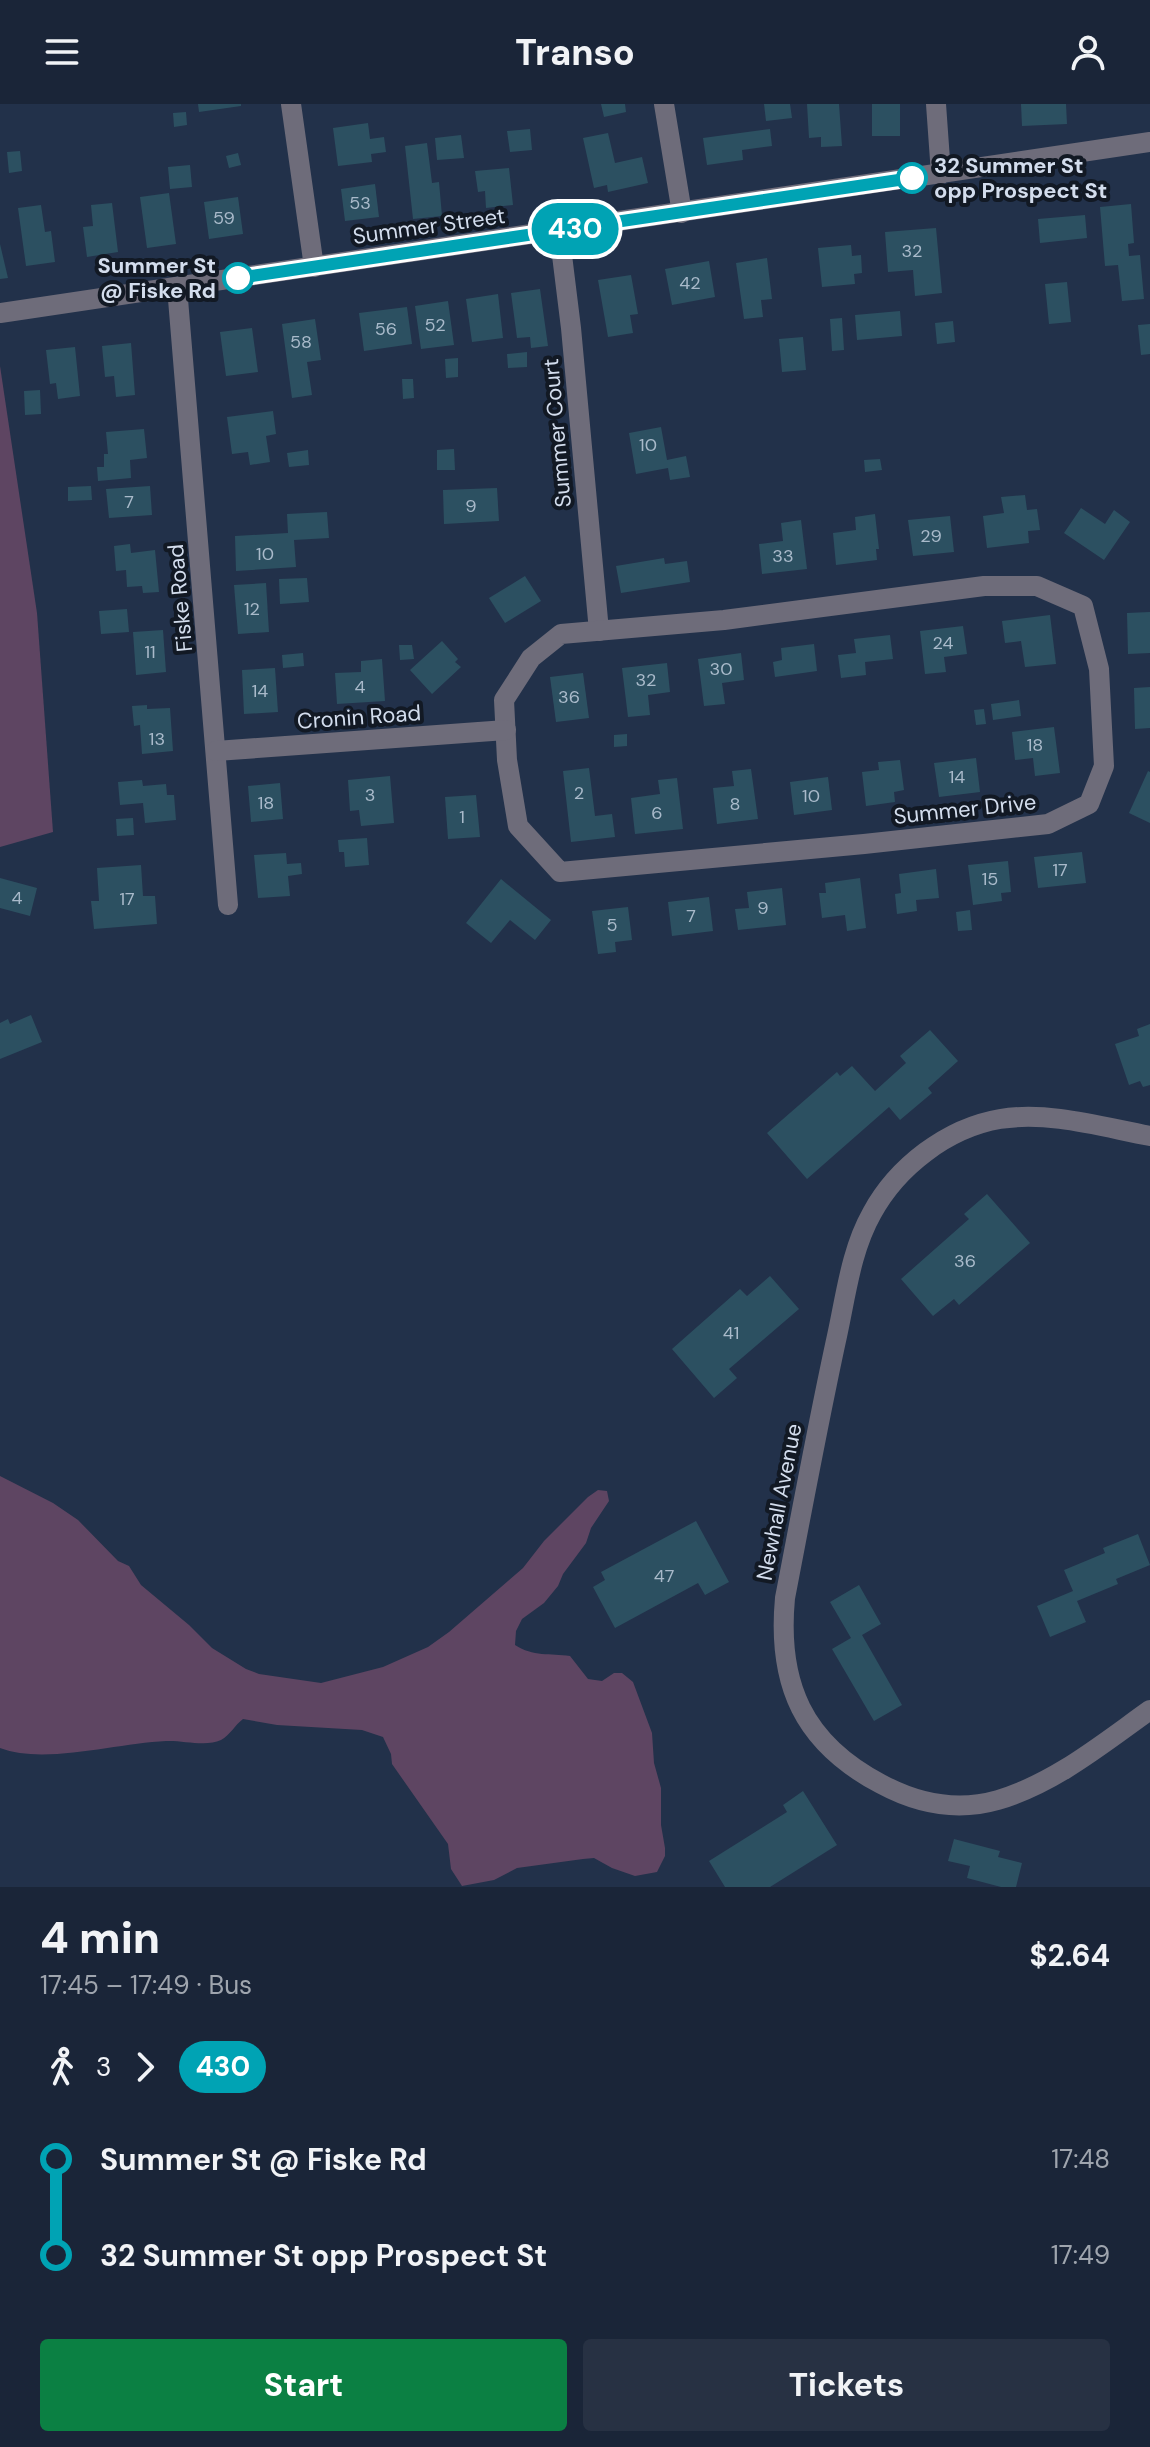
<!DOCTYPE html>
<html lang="en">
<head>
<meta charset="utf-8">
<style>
  body { margin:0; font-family:"DM Sans",sans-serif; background:#273143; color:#f1f3f6; height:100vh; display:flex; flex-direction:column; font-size:30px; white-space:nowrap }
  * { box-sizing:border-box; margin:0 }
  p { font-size:26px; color:#9fa5ae }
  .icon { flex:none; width:44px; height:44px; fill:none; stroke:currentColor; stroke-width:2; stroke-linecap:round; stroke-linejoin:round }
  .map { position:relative; height:1783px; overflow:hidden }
  .sheet { display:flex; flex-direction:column; background:#1a2538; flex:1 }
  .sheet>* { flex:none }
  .badge { padding:0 16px; border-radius:26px; font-size:28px; line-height:52px }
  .map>.badge { position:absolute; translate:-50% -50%; box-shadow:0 0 0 4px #fff }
  .legs { display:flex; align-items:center; gap:12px; height:88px; padding:0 40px; font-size:26px }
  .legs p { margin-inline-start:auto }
  .head { display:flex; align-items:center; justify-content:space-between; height:136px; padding:0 40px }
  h1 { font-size:44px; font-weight:800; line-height:60px }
  .action { display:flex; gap:16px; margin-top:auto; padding:16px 40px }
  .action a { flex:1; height:92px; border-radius:8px; background:#0b8043; color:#fff; font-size:32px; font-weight:800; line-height:92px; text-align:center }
  .action a+a { background:#273143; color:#f1f3f6 }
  ul { padding:0 40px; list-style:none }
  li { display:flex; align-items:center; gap:28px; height:96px; font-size:30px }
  li i { display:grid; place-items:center; width:12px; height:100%; margin:0 10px; background:currentColor }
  li i::after { content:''; width:20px; height:20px; margin:-10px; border:6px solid; border-radius:50%; background:#1a2538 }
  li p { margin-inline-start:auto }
  li:first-child i { background:linear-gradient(#0000 50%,currentColor 0) }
  li:last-child i { background:linear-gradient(currentColor 50%,#0000 0) }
  header { display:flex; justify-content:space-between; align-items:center; height:104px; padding:0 40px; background:#1a2538; font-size:36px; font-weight:800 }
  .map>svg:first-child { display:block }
</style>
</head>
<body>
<header><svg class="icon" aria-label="menu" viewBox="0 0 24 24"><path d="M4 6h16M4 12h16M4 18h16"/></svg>Transo<svg class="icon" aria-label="person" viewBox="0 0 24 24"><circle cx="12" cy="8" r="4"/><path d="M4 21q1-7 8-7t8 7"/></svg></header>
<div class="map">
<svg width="1150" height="1783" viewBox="0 0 1150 1783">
  <rect width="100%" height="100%" fill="#22314a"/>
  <!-- green -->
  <g fill="#5e4562">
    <path d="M0,262L37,509L53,728L0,743Z"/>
    <path d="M0,1372L53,1399L78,1416L118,1457L129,1462L141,1481L189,1521L212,1544L246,1565L259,1570L321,1579L383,1563L428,1543L449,1528L523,1464L544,1437L588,1393L598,1386L607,1387L609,1397L591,1424L586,1439L563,1470L558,1482L544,1499L522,1515L516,1527L515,1541C533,1553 550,1549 570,1552L588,1575L602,1577L614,1569H622L633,1578L652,1629L654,1659L661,1684V1721L665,1744V1752L657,1768L635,1772L612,1764L594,1754L583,1755L517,1764L494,1776L462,1782L451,1765L448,1740L392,1660L391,1650L383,1633L362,1626L277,1621L243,1615C235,1621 230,1631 221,1636C206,1643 182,1636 166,1637C117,1639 44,1661 0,1644Z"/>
  </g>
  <!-- building -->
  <g fill="#2c5061">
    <path d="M198,0H241V2L199,8Z"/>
    <path d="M601,0H625L626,8L604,13Z"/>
    <path d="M764,0H790L792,14L766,17Z"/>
    <path d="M807,0H839L842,42L821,43V33L809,34Z"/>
    <rect x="872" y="0" width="28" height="32"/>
    <path d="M1021,0H1066L1067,20L1022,22Z"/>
    <path d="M186,8L187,21L174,23L173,9Z"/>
    <path d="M368,19L370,35L384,33L386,48L371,50L372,58L338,62L333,24Z"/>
    <path d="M530,25L532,46L510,48L507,27Z"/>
    <path d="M770,25L772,42L742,46L743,56L707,61L703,34Z"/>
    <path d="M608,29L615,59L642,53L648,79L608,88L607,81L594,84L583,34Z"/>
    <path d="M461,31L464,54L437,56L435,34Z"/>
    <path d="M427,39L432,79L439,78L442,112L413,115L405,42Z"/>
    <path d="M20,47L22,67L9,69L7,48Z"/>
    <path d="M238,49L241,61L229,64L226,52Z"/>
    <path d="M190,61L192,83L170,85L168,63Z"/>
    <path d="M509,64L513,101L486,104L485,87L478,88L475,67Z"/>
    <path d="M375,80L379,113L345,117L341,85Z"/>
    <path d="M169,89L176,140L147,144L140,93Z"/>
    <path d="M238,93L243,130L209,135L204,98Z"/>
    <path d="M112,99L118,148L87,153L83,123L93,122L91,101Z"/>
    <path d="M1131,100L1134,139L1128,140L1129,152L1140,151L1144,195L1122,197L1118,161L1105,162L1100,103Z"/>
    <path d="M41,101L45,128L51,127L55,158L26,162L18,104Z"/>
    <path d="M1085,111L1087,134L1040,139L1038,115Z"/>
    <path d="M936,124L942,189L915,192L913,166L888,168L885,128Z"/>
    <path d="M0,140L8,174L0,175Z"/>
    <path d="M851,141L852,152L861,151L862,169L854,170L855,180L822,183L818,144Z"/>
    <path d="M767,154L772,195L761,196L763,213L744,215L736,159Z"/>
    <path d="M709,157L715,193L672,201L665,165Z"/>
    <path d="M631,171L638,210L630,211L633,229L608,233L598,176Z"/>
    <path d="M1067,178L1071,218L1049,220L1045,180Z"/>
    <path d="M540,185L548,242L531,244L530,233L517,234L511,189Z"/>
    <path d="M498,190L503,234L472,238L466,195Z"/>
    <path d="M448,197L454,241L421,245L415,202Z"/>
    <path d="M407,203L412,240L364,247L359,209Z"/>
    <path d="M900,207L902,232L857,236L855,211Z"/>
    <path d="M842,214L844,246L832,247L830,215Z"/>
    <path d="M315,215L321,256L307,258L312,291L292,294L282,220Z"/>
    <path d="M953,217L955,238L937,240L935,219Z"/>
    <path d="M1150,220V250L1141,251L1138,221Z"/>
    <path d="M252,224L258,268L226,272L220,228Z"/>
    <path d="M803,233L806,266L782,268L779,235Z"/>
    <path d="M131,239L135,291L116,293L114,272L105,273L102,242Z"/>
    <path d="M75,243L80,292L58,295L56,279L50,280L46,246Z"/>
    <path d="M527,248V263L508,264L507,250Z"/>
    <path d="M458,254V273L446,274L445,255Z"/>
    <path d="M402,275H413L414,294L403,295Z"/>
    <path d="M40,286L41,310L25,311L24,287Z"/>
    <path d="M273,307L276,330L266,332L270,358L250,361L248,348L232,350L227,313Z"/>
    <path d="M661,323L667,356L686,352L690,373L670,376L668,364L636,370L629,329Z"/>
    <path d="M144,325L147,354L130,356L131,374L98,377L97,363H104V350H108L106,328Z"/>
    <path d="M454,345L455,366H437V346Z"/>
    <path d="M308,346L309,361L289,363L287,349Z"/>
    <path d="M880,355L882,366L865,368L864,356Z"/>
    <path d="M91,382L92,396L68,397V383Z"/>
    <path d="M150,382L152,411L109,414L106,385Z"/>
    <path d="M497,384L499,417L444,420L443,386Z"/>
    <path d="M1025,391L1027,406L1037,405L1040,426L1028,427L1029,439L987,444L983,412L1004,409L1001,393Z"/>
    <path d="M1081,404L1105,420L1114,406L1130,418L1104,456L1064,429Z"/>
    <path d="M327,408L329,434L294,436L296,463L236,467L235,432L288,429L287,410Z"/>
    <path d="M875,410L879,445H876L877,456L836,461L833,429L856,426L855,413Z"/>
    <path d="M950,412L954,448L913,452L908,416Z"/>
    <path d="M801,416L807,465L762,470L759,440L783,437L781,419Z"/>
    <path d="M130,440L131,449L155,446L159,488L143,489L142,482L127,483L126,466L116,467L114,442Z"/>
    <path d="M664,454L665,460L687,457L690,478L621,489L616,462Z"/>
    <path d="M525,472L541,497L505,519L489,494Z"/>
    <path d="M307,474L309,498L280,500L279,475Z"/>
    <path d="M266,479L269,528L238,530L234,481Z"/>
    <path d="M127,505L129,528L101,530L99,507Z"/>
    <path d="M1150,508V549L1128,550L1127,509Z"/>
    <path d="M1050,511L1056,560L1025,563L1021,537L1005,539L1002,517Z"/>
    <path d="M963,522L967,550L944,553L946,568L925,570L920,527Z"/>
    <path d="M163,526L166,568L136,571L133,528Z"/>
    <path d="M890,531L893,555L865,558L866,571L841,574L838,551L856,549L854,535Z"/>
    <path d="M442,537L458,555L455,558L461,563L432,590L410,566Z"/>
    <path d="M814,540L817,567L775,573L773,558L782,556L781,544Z"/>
    <path d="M399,541H412L414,555L400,556Z"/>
    <path d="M303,549L304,562L283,564L282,551Z"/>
    <path d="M741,549L744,576L722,579L725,600L704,602L698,555Z"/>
    <path d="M382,555L385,597L337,600L335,569L361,568V557Z"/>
    <path d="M667,559L670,588L648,591L650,611L628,613L622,564Z"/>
    <path d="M275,564L278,608L244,610L242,566Z"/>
    <path d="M583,569L589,614L556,618L550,573Z"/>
    <path d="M1150,583V624L1135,625L1134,584Z"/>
    <path d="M1019,596L1021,612L993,616L991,600Z"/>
    <path d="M147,601V605L170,604L173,647L142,650L140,621L134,622L132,602Z"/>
    <path d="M984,605L986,620L976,621L974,606Z"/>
    <path d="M1054,623L1060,669L1035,672L1033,654L1015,656L1012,628Z"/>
    <path d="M627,630V642L614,643V631Z"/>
    <path d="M976,654L980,688L939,693L934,659Z"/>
    <path d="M900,656L904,686L894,688L895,698L866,702L862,668L879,666L878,658Z"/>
    <path d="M589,664L595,712L612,710L615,733L571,738L563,667Z"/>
    <path d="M751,665L758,715L717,720L713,684L734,682L732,667Z"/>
    <path d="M1148,667L1150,668V719L1129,709Z"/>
    <path d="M390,672L394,719L361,722L359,706L350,707L348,676Z"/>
    <path d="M828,673L832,706L794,711L790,678Z"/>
    <path d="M677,674L683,725L635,730L631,694L660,690L658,676Z"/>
    <path d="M142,676L143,682L166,680L167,691H174L176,716L145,719L143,699L120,701L118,678Z"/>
    <path d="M280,679L283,715L251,718L248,682Z"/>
    <path d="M476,691L480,733L448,735L445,693Z"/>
    <path d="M133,714L134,731L117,732L116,715Z"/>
    <path d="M367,734L369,761L345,763L344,748H339L338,736Z"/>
    <path d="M1082,748L1086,779L1038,784L1034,753Z"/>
    <path d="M286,749L287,760L301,759L302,770L288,772L290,792L258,794L254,751Z"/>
    <path d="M1008,757L1011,788L1001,789L1002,797L973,801L968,761Z"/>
    <path d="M141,761L143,792H155L157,820L94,825L91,797H99L97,764Z"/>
    <path d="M936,765L939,794L916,796L917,807L897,810L895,790L901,789L899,770Z"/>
    <path d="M0,774L37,784L30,812L0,804Z"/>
    <path d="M860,774L866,824L847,827L845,811L822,814L819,789H826L825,779Z"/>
    <path d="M501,775L551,816L535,836L510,816L491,839L466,819Z"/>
    <path d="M782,784L786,821L738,826L735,805L749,804L747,788Z"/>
    <path d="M709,793L713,827L672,832L668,798Z"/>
    <path d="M628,803L632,836L615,838L616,848L598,850L592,807Z"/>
    <path d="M970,806L972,826L958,827L956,808Z"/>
    <path d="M31,911L42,938L0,955V919L8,915L10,920Z"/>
    <path d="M1150,920V981L1143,983L1140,977L1129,981L1115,940L1139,932L1137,925Z"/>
    <path d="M930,926L958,957L928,984L932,989L900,1016L889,1003L807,1075L767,1029L837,968L840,972L852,962L875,987L906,959L900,952Z"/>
    <path d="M987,1090L1030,1139L959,1201L954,1195L933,1212L901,1175L969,1115L964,1110Z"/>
    <path d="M770,1172L799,1205L729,1265L737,1274L714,1294L672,1245L740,1185L747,1192Z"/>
    <path d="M696,1417L729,1478L705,1491L698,1479L615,1524L593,1483L605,1476L601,1468Z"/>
    <path d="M1138,1430L1150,1461L1116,1475L1118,1480L1077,1497L1086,1518L1050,1533L1037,1502L1073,1487L1064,1466L1105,1449L1103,1444Z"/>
    <path d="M859,1481L881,1520L862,1531L902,1601L874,1617L832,1545L851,1534L830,1498Z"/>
    <path d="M803,1687L837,1741L770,1783H725L709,1757L787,1708L783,1701Z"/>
    <path d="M954,1735L1000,1747L998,1753L1022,1759L1016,1783H1001L967,1774L970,1762L948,1757Z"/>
  </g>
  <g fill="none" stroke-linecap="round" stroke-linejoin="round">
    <!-- minor -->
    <g stroke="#6e6c7a" stroke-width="20">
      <path d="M291,0L314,163"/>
      <path d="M664,0L682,109"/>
      <path d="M936,0L941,70"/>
      <path d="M559,127L571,224L599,527"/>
      <path d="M177,183L228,801"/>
      <path d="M0,209L1150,38"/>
      <path d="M984,482H1037L1083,502L1099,565L1104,662L1089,700L1048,720L864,740L560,768L518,722L507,656L504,596L531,554L561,530L724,516Z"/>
      <path d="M216,647L506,626"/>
      <path d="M1150,1032C1102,1023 1049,1007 1000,1015C947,1024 897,1063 872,1109C851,1146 846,1191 837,1232C818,1319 802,1406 785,1494C777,1580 803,1639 881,1680C918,1700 956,1708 998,1696C1055,1679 1102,1640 1150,1606"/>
    </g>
  </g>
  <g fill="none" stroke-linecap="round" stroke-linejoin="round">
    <defs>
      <path id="line-1" d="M238,174L912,74"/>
    </defs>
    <!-- line-1 casing -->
    <use href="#line-1" stroke="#fff" stroke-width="18"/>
    <!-- line-1 -->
    <use href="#line-1" stroke="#00a3b4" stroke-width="12"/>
  </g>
  <!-- markers -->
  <g fill="#fff" stroke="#00a3b4" stroke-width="4">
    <circle cx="912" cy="74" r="14"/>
    <circle cx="238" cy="174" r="14"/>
  </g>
  <g text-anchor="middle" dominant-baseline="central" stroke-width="8" stroke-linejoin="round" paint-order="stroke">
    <!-- number labels -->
    <g font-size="18" fill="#a9baca">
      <text x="360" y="99">53</text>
      <text x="224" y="114">59</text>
      <text x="912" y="147">32</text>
      <text x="690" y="179">42</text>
      <text x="435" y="221">52</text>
      <text x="386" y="225">56</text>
      <text x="301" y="238">58</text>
      <text x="648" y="341">10</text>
      <text x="129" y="398">7</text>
      <text x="471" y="402">9</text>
      <text x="931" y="432">29</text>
      <text x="265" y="450">10</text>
      <text x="783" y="452">33</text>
      <text x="252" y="505">12</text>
      <text x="943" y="539">24</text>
      <text x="150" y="548">11</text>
      <text x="721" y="565">30</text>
      <text x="646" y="576">32</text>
      <text x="360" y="583">4</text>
      <text x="260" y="587">14</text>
      <text x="569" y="593">36</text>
      <text x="157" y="635">13</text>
      <text x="1035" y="641">18</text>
      <text x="957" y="673">14</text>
      <text x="579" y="689">2</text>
      <text x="370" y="691">3</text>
      <text x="811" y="692">10</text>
      <text x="266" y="699">18</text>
      <text x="735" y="700">8</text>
      <text x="657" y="709">6</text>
      <text x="462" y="713">1</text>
      <text x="1060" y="766">17</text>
      <text x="990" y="775">15</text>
      <text x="17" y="794">4</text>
      <text x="127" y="795">17</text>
      <text x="763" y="804">9</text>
      <text x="691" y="812">7</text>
      <text x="612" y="821">5</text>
      <text x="965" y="1157">36</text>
      <text x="731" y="1229">41</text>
      <text x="664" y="1472">47</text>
    </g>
    <!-- stop labels -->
    <g font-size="22" font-weight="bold" fill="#d3dded" stroke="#121924" text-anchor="start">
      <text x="934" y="61">32 Summer St<tspan x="934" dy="25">opp Prospect St</tspan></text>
      <text x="216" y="161" text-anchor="end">Summer St<tspan x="216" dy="25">@ Fiske Rd</tspan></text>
    </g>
    <!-- street labels -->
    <g font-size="22" fill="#d3dded" stroke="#121924">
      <text transform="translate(429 122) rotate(-8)">Summer Street</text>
      <text transform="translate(557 329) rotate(-95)">Summer Court</text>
      <text transform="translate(180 494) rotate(-95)">Fiske Road</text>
      <text transform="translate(359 613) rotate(-4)">Cronin Road</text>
      <text transform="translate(965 705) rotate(-6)">Summer Drive</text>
      <text transform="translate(779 1398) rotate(-79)">Newhall Avenue</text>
    </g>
  </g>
</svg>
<b class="badge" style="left:575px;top:125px;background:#00a3b4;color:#fff">430</b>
</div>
<section class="sheet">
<div class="head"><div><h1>4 min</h1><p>17:45 – 17:49 · Bus</p></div><b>$2.64</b></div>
<div class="legs"><svg class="icon" aria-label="walk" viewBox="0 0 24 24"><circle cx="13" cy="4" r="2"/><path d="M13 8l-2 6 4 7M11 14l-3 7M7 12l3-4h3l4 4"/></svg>3<svg class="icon" aria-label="forward" viewBox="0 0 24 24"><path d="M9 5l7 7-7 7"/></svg><b class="badge" style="background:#00a3b4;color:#fff">430</b></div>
<ul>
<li><i style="color:#00a3b4"></i><b>Summer St @ Fiske Rd</b><p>17:48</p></li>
<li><i style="color:#00a3b4"></i><b>32 Summer St opp Prospect St</b><p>17:49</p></li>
</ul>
<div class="action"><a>Start</a><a>Tickets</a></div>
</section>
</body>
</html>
